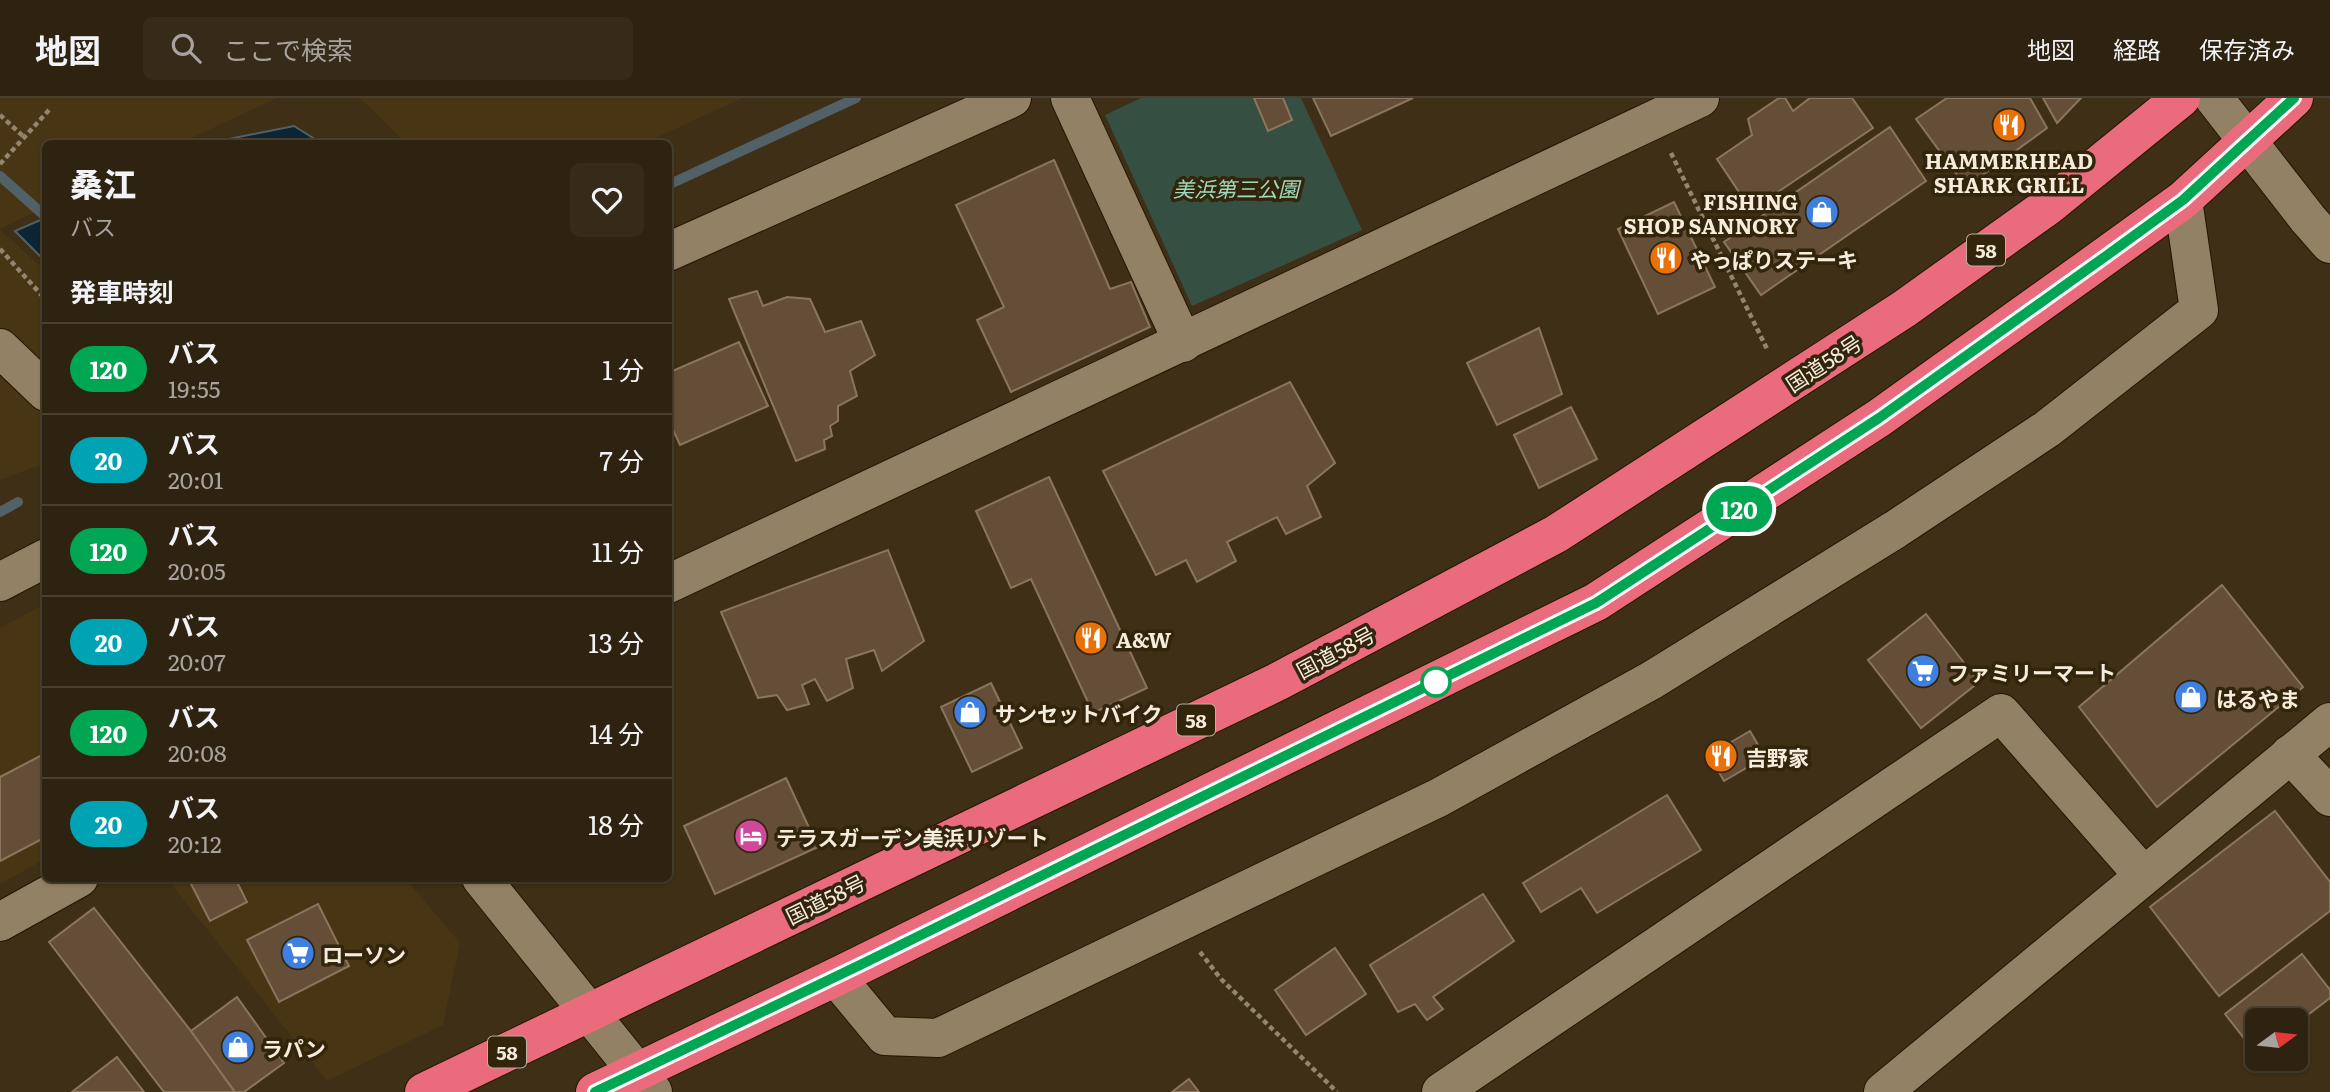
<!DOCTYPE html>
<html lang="ja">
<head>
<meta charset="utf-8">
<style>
  body { margin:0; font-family:Literata,"Noto Sans JP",serif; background:#362b19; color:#f1f3f6; height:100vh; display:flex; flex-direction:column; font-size:26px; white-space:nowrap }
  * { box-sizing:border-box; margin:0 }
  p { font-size:23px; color:#a7a49f }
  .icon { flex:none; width:38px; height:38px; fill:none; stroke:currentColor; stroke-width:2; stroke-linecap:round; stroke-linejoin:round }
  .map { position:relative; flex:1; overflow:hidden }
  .details { position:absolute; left:42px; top:42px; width:630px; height:742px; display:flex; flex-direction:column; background:#2e2310; border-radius:10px; box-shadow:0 2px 5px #0004,0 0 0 2px #494030 }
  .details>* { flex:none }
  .badge { padding:0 14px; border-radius:23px; font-size:24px; line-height:46px }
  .needle { width:46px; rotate:75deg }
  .controls { position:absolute; left:2245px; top:910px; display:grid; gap:14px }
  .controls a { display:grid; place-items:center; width:63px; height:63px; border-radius:10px; background:#2e2310; box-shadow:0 2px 5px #0004,0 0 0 2px #494030; font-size:35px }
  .map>.badge { position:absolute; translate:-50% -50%; box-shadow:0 0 0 4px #fff }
  h2 { padding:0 28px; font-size:26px; line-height:63px }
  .round { display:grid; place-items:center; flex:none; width:74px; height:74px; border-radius:10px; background:#362b19 }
  .summary { display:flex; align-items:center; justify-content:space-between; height:119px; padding:0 28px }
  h1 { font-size:33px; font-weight:800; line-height:52px }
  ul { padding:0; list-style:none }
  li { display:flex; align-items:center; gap:21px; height:91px; padding:0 28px; border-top:2px solid #494030 }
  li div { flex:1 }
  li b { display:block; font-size:26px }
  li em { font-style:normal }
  li .badge { min-width:77px; font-weight:700; text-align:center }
  header { display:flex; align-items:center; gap:42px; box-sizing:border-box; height:98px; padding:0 35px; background:#2e2310; border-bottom:2px solid #494030 }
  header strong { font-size:33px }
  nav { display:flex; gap:38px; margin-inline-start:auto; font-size:24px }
  .search { width:490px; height:63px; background:#362b19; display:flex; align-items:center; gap:18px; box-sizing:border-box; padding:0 24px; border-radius:10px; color:#a7a49f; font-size:26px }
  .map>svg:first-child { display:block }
</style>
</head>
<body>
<header>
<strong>地図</strong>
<div class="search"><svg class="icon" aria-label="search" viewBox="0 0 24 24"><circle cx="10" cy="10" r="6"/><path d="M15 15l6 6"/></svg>ここで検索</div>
<nav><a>地図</a><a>経路</a><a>保存済み</a></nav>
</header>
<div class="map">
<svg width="2330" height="994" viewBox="0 0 2330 994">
  <rect width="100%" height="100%" fill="#3e2f16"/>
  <!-- built -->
  <g fill="#483514">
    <path d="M0,0H277L181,45L46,46L45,109L0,131Z"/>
    <path d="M360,0H742L645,45L407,46Z"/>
    <path d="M0,132L46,173L45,365L0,382Z"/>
    <path d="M45,506V761L0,786V530Z"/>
    <path d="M167,781H406L460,845L443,927L327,983Z"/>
  </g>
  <!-- green -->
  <path fill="#364f43" d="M1141,0H1301L1362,132L1192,208L1105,17Z"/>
  <!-- water -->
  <g fill="#0c2534" stroke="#526167" stroke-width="2">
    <path d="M294,28L321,45H217L224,42Z"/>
    <path d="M45,120V163L15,133Z"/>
  </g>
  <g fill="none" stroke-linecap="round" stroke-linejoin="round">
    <!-- stream -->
    <g stroke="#526167" stroke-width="10">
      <path d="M0,78L46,119"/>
      <path d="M668,87L856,0"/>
      <path d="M0,414L18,404"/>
    </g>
  </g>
  <!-- building -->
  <g fill="#644e38" stroke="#8c755d" stroke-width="2">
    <path d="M1254,0H1283L1292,22L1268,33Z"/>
    <path d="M1313,0H1413L1331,38Z"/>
    <path d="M1779,0H1785L1793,13L1810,0H1852L1873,30L1751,112L1717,61L1752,37L1748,21Z"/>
    <path d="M1947,0H2030L2047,30L1966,89L1916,21Z"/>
    <path d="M2043,0H2081L2057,25Z"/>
    <path d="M1890,29L1926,83L1761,197L1724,144Z"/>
    <path d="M1054,62L1110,191L1131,184L1150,229L1011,294L977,222L1004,209L956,107Z"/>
    <path d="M1674,104L1715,189L1658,216L1618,131Z"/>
    <path d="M757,193L763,208L787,199L810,201L825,234L861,223L875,257L850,273L857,298L838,308V323L830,328L832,338L824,342L825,351L796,363L729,201Z"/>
    <path d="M1539,230L1562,296L1497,327L1467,265Z"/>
    <path d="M739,244L768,308L680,347L668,321V275Z"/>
    <path d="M1290,284L1335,365L1307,388L1321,419L1286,436L1277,419L1227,444L1236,463L1197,484L1186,462L1156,477L1103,373Z"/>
    <path d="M1571,309L1597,361L1539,390L1514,337Z"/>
    <path d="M1049,379L1147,590L1093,615L1031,481L1011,490L976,413Z"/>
    <path d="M888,452L924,543L882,573L874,552L846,561L853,590L827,603L815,581L802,587L809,606L787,612L777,597L758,600L721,514Z"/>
    <path d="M2222,487L2303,589L2157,709L2079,609Z"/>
    <path d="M1926,516L1979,584L1921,630L1868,562Z"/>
    <path d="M991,585L1022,650L972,674L941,609Z"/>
    <path d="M1750,633L1765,659L1724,683L1709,657Z"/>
    <path d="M46,655V739L0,763V679Z"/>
    <path d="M786,680L818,749L715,796L684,728Z"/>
    <path d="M1667,697L1701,752L1597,815L1581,790L1541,814L1523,785Z"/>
    <path d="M2275,713L2330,784V813L2219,898L2150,809Z"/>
    <path d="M188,780H235L247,804L210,823Z"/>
    <path d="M1483,796L1514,843L1433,899L1443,911L1427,922L1415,906L1398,914L1370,867Z"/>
    <path d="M318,806L349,868L279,904L247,842Z"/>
    <path d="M94,810L191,933L235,994H164L49,844Z"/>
    <path d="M1335,850L1366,896L1306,937L1275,892Z"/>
    <path d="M2302,856L2330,892V900L2296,926V922H2258L2257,957L2225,916Z"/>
    <path d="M237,899L284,965L244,994H235L191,933Z"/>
    <path d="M117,959L144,994H72Z"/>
    <path d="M1189,981L1199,994H1172Z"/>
  </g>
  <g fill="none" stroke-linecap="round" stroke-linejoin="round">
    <defs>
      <g id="minor">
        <path d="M1070,0L1183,245"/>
        <path d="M2214,0L2308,121L2330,146"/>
        <path d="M668,154L1012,0"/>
        <path d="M0,250L46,294"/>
        <path d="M0,484L46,460"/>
        <path d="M668,486L1700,0"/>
        <path d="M2290,656L2330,699"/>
        <path d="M481,780L653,994"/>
        <path d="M0,824L79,780"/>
        <path d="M836,879L885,938L938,940L1438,700L1652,582L1896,431L2047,331L2199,212L2183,102"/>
        <path d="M1441,994L2001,615L2143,777"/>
        <path d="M1883,994L2330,624"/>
      </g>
      <g id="highway">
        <path d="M424,994L1277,584L1556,436L1904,211L2048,108L2181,0"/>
        <path d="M595,994L836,879L1596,504L1879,320L2086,172L2183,102L2294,0"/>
      </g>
    </defs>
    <!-- minor casing -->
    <use href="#minor" stroke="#241700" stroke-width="40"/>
    <!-- highway casing -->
    <use href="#highway" stroke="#241700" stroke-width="40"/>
    <!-- path -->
    <g stroke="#928671" stroke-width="4.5" stroke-dasharray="5 3.5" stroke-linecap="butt">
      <path d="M0,17L24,39"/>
      <path d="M1671,55L1768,253"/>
      <path d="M0,66L49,12"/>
      <path d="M0,151L46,202"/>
      <path d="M1200,854L1221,881L1337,994"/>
    </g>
    <!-- minor -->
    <use href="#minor" stroke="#928165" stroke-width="38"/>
    <!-- highway -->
    <use href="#highway" stroke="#ea6b7c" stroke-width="38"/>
  </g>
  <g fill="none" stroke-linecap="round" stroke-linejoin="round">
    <defs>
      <path id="line" d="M595,994L860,867L1596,505L1879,320L2106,158L2183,102L2294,0"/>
    </defs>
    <!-- line casing -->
    <use href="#line" stroke="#fff" stroke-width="16"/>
    <!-- line -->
    <use href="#line" stroke="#00a651" stroke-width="10"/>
  </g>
  <!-- icons -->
  <defs>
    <symbol id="restaurant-disc" viewBox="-11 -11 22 22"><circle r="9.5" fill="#e8710a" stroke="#33250b"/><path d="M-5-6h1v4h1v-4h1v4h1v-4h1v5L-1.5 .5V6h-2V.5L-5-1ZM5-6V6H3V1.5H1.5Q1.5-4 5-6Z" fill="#fff"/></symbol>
    <symbol id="shop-disc" viewBox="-11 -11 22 22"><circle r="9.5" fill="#3f7fe0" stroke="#33250b"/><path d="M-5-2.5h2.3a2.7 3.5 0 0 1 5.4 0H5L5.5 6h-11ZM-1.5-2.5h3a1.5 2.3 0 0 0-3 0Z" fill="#fff"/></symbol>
    <symbol id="supermarket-disc" viewBox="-11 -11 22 22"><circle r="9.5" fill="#3f7fe0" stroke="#33250b"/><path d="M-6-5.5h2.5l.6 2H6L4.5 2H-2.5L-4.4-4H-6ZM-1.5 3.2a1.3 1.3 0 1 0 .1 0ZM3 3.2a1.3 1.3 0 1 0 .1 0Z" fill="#fff"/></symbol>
    <symbol id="hotel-disc" viewBox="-11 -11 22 22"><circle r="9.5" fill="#d1479c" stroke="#33250b"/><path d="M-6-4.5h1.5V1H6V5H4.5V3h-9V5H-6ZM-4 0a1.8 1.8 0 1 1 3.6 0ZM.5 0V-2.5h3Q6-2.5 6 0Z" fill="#fff"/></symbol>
  </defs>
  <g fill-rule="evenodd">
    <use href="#restaurant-disc" x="1990" y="8" width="38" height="38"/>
    <use href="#shop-disc" x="1803" y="95" width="38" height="38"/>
    <use href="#restaurant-disc" x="1647" y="141" width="38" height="38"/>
    <use href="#restaurant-disc" x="1072" y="521" width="38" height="38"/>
    <use href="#supermarket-disc" x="1904" y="554" width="38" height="38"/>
    <use href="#shop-disc" x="2172" y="580" width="38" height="38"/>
    <use href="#shop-disc" x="951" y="595" width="38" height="38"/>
    <use href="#restaurant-disc" x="1702" y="639" width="38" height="38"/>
    <use href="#hotel-disc" x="732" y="719" width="38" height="38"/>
    <use href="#supermarket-disc" x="279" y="836" width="38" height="38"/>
    <use href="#shop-disc" x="219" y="930" width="38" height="38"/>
  </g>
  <!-- markers -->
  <circle fill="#fff" stroke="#00a651" stroke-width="3.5" cx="1436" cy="584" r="14"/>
  <g text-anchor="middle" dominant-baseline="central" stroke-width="7" stroke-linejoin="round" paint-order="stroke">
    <!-- shield labels -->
    <g fill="#33250b" stroke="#bcb09e" stroke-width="2">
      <rect x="1967" y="136.5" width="38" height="31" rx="5"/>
      <rect x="1177" y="606.5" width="38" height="31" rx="5"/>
      <rect x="488" y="938.5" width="38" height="31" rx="5"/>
    </g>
    <g font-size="19" font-weight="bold" fill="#f6ecdd">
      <text x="1986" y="152">58</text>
      <text x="1196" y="622">58</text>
      <text x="507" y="954">58</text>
    </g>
    <!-- poi labels -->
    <g font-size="21" font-weight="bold" fill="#f6ecdd" stroke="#33250b" text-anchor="start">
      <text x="2009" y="61" text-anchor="middle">HAMMERHEAD<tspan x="2009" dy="24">SHARK GRILL</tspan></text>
      <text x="1798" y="102" text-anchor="end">FISHING<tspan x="1798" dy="24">SHOP SANNORY</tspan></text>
      <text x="1690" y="160">やっぱりステーキ</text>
      <text x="1116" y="540">A&amp;W</text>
      <text x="1948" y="573">ファミリーマート</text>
      <text x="2216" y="599">はるやま</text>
      <text x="995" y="614">サンセットバイク</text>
      <text x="1746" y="658">吉野家</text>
      <text x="776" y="738">テラスガーデン美浜リゾート</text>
      <text x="322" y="855">ローソン</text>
      <text x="262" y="949">ラパン</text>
    </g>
    <!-- park labels -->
    <g font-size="21" font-style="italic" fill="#9ed9bd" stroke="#33250b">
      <text x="1236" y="89">美浜第三公園</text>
    </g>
    <!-- street labels -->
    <g font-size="21" fill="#f6ecdd" stroke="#33250b">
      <text transform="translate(1823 264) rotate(-33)">国道58号</text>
      <text transform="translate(1335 553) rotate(-28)">国道58号</text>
      <text transform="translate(825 800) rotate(-26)">国道58号</text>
    </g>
  </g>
</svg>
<div class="controls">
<a><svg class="needle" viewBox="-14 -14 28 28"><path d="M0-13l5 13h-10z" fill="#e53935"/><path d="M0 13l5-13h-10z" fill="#a7a49f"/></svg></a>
</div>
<b class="badge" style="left:1739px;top:411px;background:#00a651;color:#fff">120</b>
<section class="details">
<div class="summary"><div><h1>桑江</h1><p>バス</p></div><a class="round"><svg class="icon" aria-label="heart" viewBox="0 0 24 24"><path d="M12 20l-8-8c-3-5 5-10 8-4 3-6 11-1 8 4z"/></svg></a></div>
<h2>発車時刻</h2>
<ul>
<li><span class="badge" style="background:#00a651;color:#fff">120</span><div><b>バス</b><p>19:55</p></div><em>1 分</em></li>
<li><span class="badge" style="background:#00a3b4;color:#fff">20</span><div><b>バス</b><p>20:01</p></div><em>7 分</em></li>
<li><span class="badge" style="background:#00a651;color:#fff">120</span><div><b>バス</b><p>20:05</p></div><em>11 分</em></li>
<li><span class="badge" style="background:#00a3b4;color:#fff">20</span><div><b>バス</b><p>20:07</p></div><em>13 分</em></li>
<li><span class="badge" style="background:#00a651;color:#fff">120</span><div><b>バス</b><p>20:08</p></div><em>14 分</em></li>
<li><span class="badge" style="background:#00a3b4;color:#fff">20</span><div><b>バス</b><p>20:12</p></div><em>18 分</em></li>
</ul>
</section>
</div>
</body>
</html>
